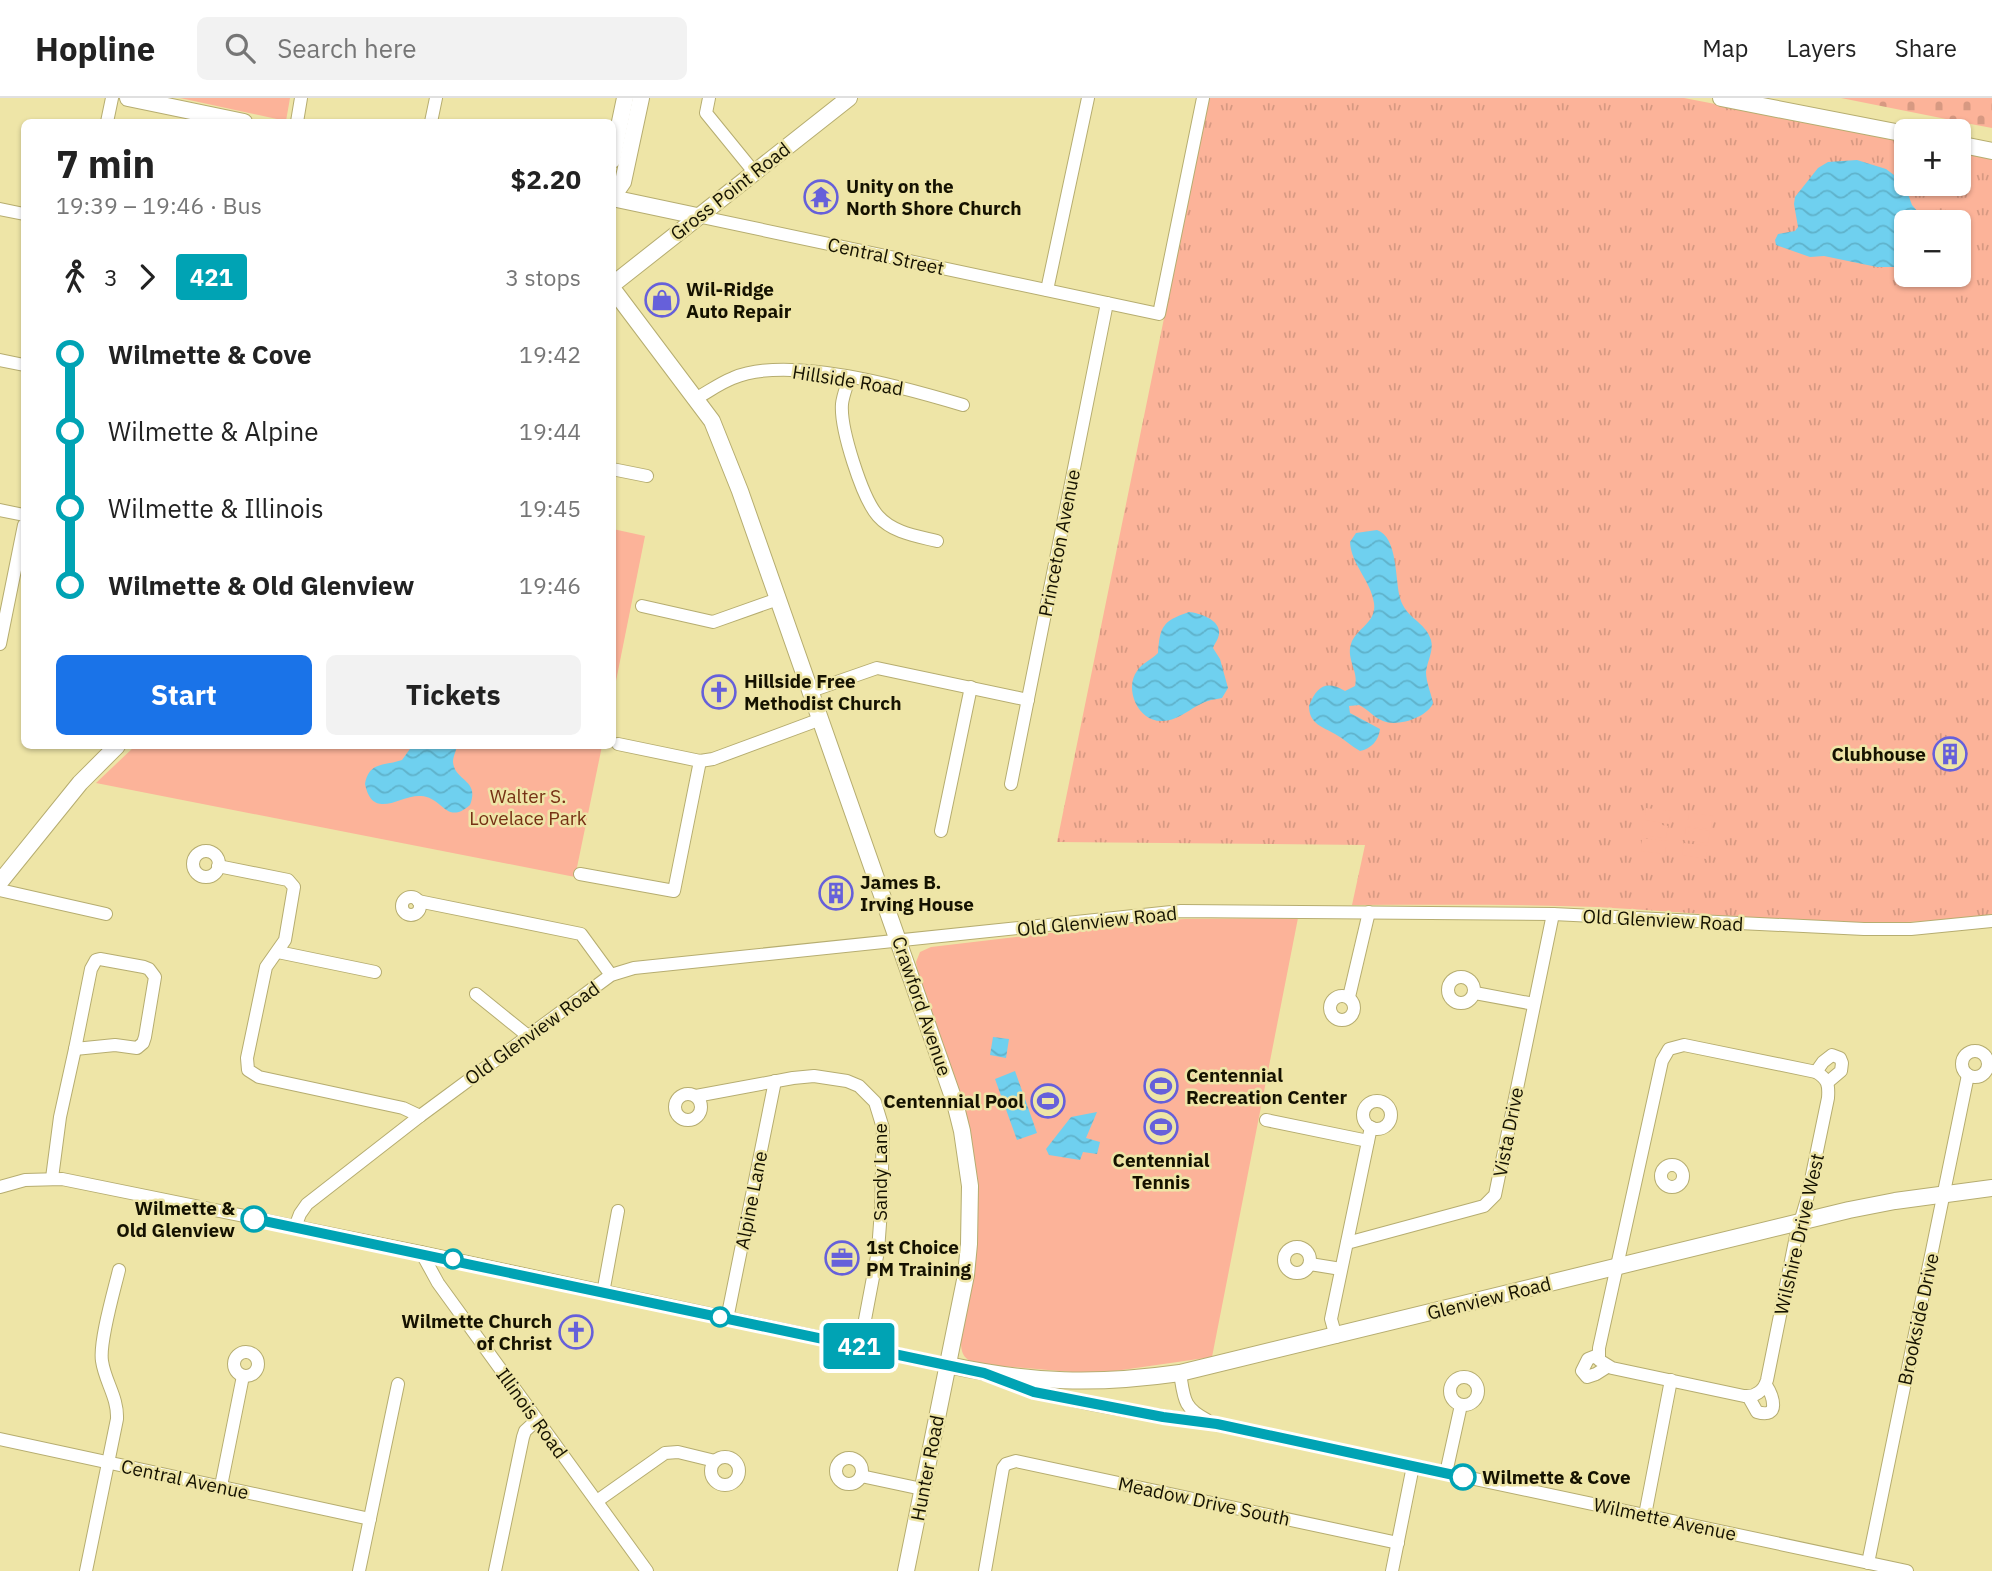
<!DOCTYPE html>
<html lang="en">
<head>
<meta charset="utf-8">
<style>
  body { margin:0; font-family:"IBM Plex Sans",sans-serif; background:#f2f2f2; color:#222; height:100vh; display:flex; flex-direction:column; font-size:26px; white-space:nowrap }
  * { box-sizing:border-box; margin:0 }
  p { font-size:23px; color:#767676 }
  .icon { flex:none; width:38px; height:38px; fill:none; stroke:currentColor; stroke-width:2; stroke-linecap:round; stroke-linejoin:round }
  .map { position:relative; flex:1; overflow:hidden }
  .details { position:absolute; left:21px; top:21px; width:595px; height:630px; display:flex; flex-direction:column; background:#fff; border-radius:10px; box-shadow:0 2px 5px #0004 }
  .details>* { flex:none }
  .badge { padding:0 14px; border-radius:5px; font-size:24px; line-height:46px }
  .fabs { position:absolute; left:1894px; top:21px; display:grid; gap:14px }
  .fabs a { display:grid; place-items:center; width:77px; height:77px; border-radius:10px; background:#fff; box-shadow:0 2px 5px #0004; font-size:35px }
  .map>.badge { position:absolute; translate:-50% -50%; box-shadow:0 0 0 4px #fff }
  .legs { display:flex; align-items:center; gap:10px; height:77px; padding:0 35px; font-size:23px }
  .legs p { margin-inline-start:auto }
  .head { display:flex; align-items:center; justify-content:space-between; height:119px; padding:0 35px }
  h1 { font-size:38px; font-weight:700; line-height:52px }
  .button { display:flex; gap:14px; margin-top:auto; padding:14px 35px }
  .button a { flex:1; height:80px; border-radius:10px; background:#1a73e8; color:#fff; font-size:28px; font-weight:700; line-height:80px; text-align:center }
  .button a+a { background:#f2f2f2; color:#222 }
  ul { padding:0 35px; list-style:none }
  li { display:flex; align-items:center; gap:24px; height:77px; font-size:26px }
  li i { display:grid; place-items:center; width:10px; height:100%; margin:0 9px; background:currentColor }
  li i::after { content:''; width:18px; height:18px; margin:-9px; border:5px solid; border-radius:50%; background:#fff }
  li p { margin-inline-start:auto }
  li:first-child i { background:linear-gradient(#0000 50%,currentColor 0) }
  li:last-child i { background:linear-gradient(currentColor 50%,#0000 0) }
  header { display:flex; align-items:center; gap:42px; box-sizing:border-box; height:98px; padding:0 35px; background:#fff; border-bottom:2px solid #e0e0e0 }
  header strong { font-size:33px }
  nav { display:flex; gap:38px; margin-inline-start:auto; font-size:24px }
  .search { width:490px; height:63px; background:#f2f2f2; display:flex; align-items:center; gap:18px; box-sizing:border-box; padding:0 24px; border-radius:10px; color:#767676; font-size:26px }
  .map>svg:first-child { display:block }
</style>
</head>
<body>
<header>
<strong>Hopline</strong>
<div class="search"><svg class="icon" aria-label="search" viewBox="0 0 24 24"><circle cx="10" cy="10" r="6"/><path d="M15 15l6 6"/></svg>Search here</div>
<nav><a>Map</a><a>Layers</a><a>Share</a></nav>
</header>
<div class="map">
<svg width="1992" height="1473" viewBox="0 0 1992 1473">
  <defs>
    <pattern id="grass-tufts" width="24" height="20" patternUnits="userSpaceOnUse" patternTransform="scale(1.75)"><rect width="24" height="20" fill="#fcb399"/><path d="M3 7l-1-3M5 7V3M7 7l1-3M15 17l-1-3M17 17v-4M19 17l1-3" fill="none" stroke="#d79982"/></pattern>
    <pattern id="cemetery-stones" width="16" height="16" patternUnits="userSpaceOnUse" patternTransform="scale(1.75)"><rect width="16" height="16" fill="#fcb399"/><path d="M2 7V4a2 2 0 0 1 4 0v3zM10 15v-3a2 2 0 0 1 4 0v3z" fill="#d79982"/></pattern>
    <pattern id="water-waves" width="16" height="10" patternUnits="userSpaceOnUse" patternTransform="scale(1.75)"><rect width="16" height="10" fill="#6fd0ef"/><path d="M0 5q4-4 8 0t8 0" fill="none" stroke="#5fb2cb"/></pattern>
  </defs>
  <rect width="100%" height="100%" fill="#eee5a7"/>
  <!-- grass -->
  <path fill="url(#grass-tufts)" fill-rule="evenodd" d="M1209,0H1684L1906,43V86H1958V54L1992,60V818C1860,834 1728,816 1596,809C1515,806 1433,807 1352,807L1365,747L1057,744ZM1906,124H1958V177H1906Z"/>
  <!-- cemetery -->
  <path fill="url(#cemetery-stones)" d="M1841,0H1992V30L1976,27Z"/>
  <!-- park -->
  <g fill="#fcb399">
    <path d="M180,0H290L286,23Z"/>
    <path d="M613,431L645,438L613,598L612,431Z"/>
    <path d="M135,648H602L575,779L96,685Z"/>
    <path d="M1646,710L1671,713L1669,726L1645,722Z"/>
    <path d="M1689,715L1713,718L1711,731L1687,728Z"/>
    <path d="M1643,724L1668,728L1666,740L1642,737Z"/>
    <path d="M1686,729L1710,733L1708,745L1684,742Z"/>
    <path d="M1642,740L1667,743L1665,756L1641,753Z"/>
    <path d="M1684,745L1708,748L1706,761L1682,757Z"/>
    <path d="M1298,820L1212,1259L1108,1274H1072L978,1266C965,1262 961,1257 961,1244L976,1147L956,990L917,870L916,864L920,854L931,849L1151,823L1185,821Z"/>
  </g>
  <!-- water -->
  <g fill="url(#water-waves)">
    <path d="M1857,62L1886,71L1898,80L1905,88L1912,107L1927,124H1906V160L1895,169H1877L1824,158L1810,159L1776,147L1775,142L1778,136L1795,133L1798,129L1794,106L1795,99L1818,70L1828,64Z"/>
    <path d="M1377,432C1398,439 1395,482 1400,500C1406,521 1425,523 1431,542C1434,553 1427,563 1426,574C1426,584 1431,595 1433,605C1427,620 1397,629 1383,623C1373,619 1368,611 1359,607L1349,608L1350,615L1380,631C1379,642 1371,651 1360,653C1351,648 1344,641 1335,636C1323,629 1309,626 1309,608C1317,588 1326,582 1345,593L1355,588C1359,574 1346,561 1351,546C1356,530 1377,525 1374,505C1371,483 1351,466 1350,444L1356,435Z"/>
    <path d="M1189,514C1199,515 1218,521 1219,533C1220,539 1215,545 1213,550L1220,561L1228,590L1222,600C1219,601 1215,601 1211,602C1194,606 1179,624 1161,623C1138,623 1124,591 1137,573C1142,565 1151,562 1158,555C1160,529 1162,523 1189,514Z"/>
    <path d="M412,648H457C456,653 453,659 453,664C455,684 480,681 470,707C446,728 443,699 421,698C401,696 373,724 365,686C369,663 385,668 402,662Z"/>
    <path d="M993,939L1009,941L1006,960L990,957Z"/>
    <path d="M1015,973L1037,1035L1017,1042L995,981Z"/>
    <path d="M1097,1014L1086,1040L1100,1044L1097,1056L1083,1054L1080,1062L1049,1057L1046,1051L1071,1019Z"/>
  </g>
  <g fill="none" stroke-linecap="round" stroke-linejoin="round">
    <defs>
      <g id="minor">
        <path d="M709,0L706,15L754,74"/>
        <path d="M107,24L112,0"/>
        <path d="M297,24L301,0"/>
        <path d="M431,24L436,0"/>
        <path d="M0,111L24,116"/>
        <path d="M697,118L1159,216L1203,0"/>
        <path d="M1047,192L1088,0"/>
        <path d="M0,262L24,267"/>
        <path d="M849,280C847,288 843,297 842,306C840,330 862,400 878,418C893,435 917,438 937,443"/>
        <path d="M695,301C708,294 720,285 733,280C789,256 906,290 963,307"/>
        <path d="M612,371L647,378"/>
        <path d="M0,412L24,417"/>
        <path d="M642,508L713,524L778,501"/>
        <path d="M0,546L24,427"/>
        <path d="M811,593L877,570L1028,602"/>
        <path d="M618,646L700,663L713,661L821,621"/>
        <path d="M1011,686L1107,205"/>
        <path d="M941,733L971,589"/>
        <circle cx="206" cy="766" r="13"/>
        <path d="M218,768L288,782L294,789L285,842L266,869L247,960L248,972L259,979L403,1010L420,1018"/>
        <path d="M580,776L674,793L700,663"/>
        <path d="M0,792L106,816"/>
        <circle cx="411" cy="808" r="9"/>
        <path d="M418,803L581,836L611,877"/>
        <path d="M278,854L375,874"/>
        <path d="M100,861L144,869L149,871L155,879L145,939L143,945L137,950L115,947L75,951L91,871L96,862Z"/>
        <circle cx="1461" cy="892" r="13"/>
        <path d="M1475,895L1534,906"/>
        <path d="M476,896L528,938"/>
        <circle cx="1342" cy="910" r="12"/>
        <path d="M1349,899L1369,814"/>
        <path d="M1684,947L1816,974C1828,981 1829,987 1828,1000L1807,1101L1796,1138L1767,1282C1764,1293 1755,1299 1744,1298L1612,1270L1599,1262V1250L1662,963L1669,951Z"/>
        <circle cx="1975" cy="966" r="13"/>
        <path d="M1816,974L1823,964L1832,957L1840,960L1842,965L1841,973L1828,984"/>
        <circle cx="688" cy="1009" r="13"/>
        <path d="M696,998L793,980L814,978L847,983L859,988L875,1004L883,1030L881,1112L878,1153L860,1248"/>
        <circle cx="1377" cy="1017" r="14"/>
        <path d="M1266,1022L1368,1043"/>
        <circle cx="1672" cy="1078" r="11"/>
        <path d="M52,1080L60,1019L75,951"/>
        <path d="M0,1089L25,1082L62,1081L421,1154L948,1267"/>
        <path d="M295,1129L300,1116L307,1106L420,1018L611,877L634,870L1181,813L1553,816L1864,831H1911L1992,823"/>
        <path d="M1347,1145L1484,1108L1495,1097L1553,816"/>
        <circle cx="1297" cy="1162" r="13"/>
        <path d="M421,1154L438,1185L647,1473"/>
        <path d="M1310,1166L1341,1171"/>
        <path d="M603,1195L618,1113"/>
        <path d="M727,1221L775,983"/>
        <path d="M1336,1239L1331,1221L1371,1029"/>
        <circle cx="246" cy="1266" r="12"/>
        <path d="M1598,1257L1588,1261L1582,1273L1587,1279L1596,1276L1607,1269"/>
        <path d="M1180,1275C1184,1300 1183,1310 1207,1322"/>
        <circle cx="1464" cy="1293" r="14"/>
        <path d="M1000,1281C1069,1307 1144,1315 1217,1326L1907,1473"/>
        <path d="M1748,1298L1757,1314C1781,1321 1773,1298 1766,1287"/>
        <path d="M0,1341L370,1421"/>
        <circle cx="725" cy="1373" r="14"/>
        <circle cx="849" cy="1373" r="13"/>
        <path d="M1446,1375L1461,1307"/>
        <path d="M861,1378L922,1391"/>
        <path d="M221,1388L243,1278"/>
        <path d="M597,1403L665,1355L678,1354L715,1363"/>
        <path d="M1645,1417L1671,1282"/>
        <path d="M1868,1465L1968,977"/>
        <path d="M86,1473L117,1321C118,1299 105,1284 102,1263C99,1244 114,1193 119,1172"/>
        <path d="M359,1473L398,1286"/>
        <path d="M495,1473L523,1339L525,1333L537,1322"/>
        <path d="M985,1473L1003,1370L1006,1366L1016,1363L1398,1445"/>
        <path d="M1392,1473L1413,1368"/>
      </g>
      <g id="major">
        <path d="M128,0L244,24"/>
        <path d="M1721,0L1906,36"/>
        <path d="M1958,46L1992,53"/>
        <path d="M612,62L625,0"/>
        <path d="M612,100L623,84L641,0"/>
        <path d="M612,100L697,118"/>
        <path d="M612,187L849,0"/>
        <path d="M612,190L712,323L740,393L955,1005L962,1033L970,1088L969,1146L966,1177L906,1473"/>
        <path d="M0,784L80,685L117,648"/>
        <path d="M948,1267C1033,1285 1095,1287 1180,1275L1849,1112L1895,1103L1992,1090"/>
      </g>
    </defs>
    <!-- minor casing -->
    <use href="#minor" stroke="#b6ad70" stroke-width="14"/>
    <!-- major casing -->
    <use href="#major" stroke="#b6ad70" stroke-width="18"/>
    <!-- minor -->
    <use href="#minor" stroke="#fff" stroke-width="12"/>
    <!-- major -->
    <use href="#major" stroke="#fff" stroke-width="16"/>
  </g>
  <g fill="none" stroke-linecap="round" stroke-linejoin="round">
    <defs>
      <path id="line-1" d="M254,1121L984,1275L1034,1294L1163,1319L1217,1326L1463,1379"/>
    </defs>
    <!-- line-1 casing -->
    <use href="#line-1" stroke="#fff" stroke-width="16"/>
    <!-- line-1 -->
    <use href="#line-1" stroke="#00a3b4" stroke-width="10"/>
  </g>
  <!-- icons -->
  <defs>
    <symbol id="temple-ring" viewBox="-11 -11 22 22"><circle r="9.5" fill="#eee5a7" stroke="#6660da" stroke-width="1.5"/><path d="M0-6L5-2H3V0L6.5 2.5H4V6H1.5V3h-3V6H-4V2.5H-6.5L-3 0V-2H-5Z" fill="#6660da"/></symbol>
    <symbol id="shop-ring" viewBox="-11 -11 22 22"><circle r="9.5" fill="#eee5a7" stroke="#6660da" stroke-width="1.5"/><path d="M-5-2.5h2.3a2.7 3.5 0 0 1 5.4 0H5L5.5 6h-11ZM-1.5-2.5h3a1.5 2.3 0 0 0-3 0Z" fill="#6660da"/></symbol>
    <symbol id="church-ring" viewBox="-11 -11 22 22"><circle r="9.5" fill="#eee5a7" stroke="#6660da" stroke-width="1.5"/><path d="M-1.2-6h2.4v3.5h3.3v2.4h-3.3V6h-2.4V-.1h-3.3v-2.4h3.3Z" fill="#6660da"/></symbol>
    <symbol id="building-ring" viewBox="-11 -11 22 22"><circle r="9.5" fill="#eee5a7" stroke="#6660da" stroke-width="1.5"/><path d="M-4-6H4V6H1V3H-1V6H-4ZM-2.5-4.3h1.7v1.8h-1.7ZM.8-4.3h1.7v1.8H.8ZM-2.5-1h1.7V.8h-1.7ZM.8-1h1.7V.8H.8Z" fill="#6660da"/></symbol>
    <symbol id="stadium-ring" viewBox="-11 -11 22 22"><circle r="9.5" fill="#eee5a7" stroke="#6660da" stroke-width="1.5"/><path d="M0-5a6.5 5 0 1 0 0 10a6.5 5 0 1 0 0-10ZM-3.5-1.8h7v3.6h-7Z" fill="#6660da"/></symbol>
    <symbol id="office-ring" viewBox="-11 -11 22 22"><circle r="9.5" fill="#eee5a7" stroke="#6660da" stroke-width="1.5"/><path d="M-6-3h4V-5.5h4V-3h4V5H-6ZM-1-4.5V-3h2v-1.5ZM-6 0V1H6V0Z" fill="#6660da"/></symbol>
  </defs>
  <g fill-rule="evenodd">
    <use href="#temple-ring" x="802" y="80" width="38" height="38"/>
    <use href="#shop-ring" x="643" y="183" width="38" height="38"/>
    <use href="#church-ring" x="700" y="575" width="38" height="38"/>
    <use href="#building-ring" x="1931" y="637" width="38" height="38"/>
    <use href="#building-ring" x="817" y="776" width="38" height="38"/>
    <use href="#stadium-ring" x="1142" y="969" width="38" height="38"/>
    <use href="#stadium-ring" x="1029" y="984" width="38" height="38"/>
    <use href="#stadium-ring" x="1142" y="1010" width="38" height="38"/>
    <use href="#office-ring" x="823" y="1141" width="38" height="38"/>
    <use href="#church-ring" x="557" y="1215" width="38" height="38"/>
  </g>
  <!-- markers -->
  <g fill="#fff" stroke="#00a3b4" stroke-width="3.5">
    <circle cx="254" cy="1121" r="12"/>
    <circle cx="453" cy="1161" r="9"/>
    <circle cx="720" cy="1219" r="9"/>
    <circle cx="1463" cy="1379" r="12"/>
  </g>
  <g text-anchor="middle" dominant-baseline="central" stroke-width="5" stroke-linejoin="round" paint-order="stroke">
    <!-- poi labels -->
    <g font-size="19" font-weight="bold" fill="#151200" stroke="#eee5a7" text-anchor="start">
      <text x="846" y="88">Unity on the<tspan x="846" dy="22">North Shore Church</tspan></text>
      <text x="686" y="191">Wil-Ridge<tspan x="686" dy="22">Auto Repair</tspan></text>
      <text x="744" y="583">Hillside Free<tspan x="744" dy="22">Methodist Church</tspan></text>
      <text x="1926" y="656" text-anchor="end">Clubhouse</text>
      <text x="860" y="784">James B.<tspan x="860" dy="22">Irving House</tspan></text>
      <text x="1186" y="977">Centennial<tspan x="1186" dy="22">Recreation Center</tspan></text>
      <text x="1024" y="1003" text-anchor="end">Centennial Pool</text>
      <text x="1161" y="1062" text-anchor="middle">Centennial<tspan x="1161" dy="22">Tennis</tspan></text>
      <text x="866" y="1149">1st Choice<tspan x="866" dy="22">PM Training</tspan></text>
      <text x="552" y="1223" text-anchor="end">Wilmette Church<tspan x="552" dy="22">of Christ</tspan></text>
    </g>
    <!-- street labels -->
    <g font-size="19" fill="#151200" stroke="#eee5a7">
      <text transform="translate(730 93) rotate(-38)">Gross Point Road</text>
      <text transform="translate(886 158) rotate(12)">Central Street</text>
      <text transform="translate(848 282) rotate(9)">Hillside Road</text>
      <text transform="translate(1059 445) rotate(-79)">Princeton Avenue</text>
      <text transform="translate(1663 822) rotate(3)">Old Glenview Road</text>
      <text transform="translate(1097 823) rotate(-6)">Old Glenview Road</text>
      <text transform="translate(922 908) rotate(71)">Crawford Avenue</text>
      <text transform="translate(532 935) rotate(-36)">Old Glenview Road</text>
      <text transform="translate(1508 1034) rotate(-79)">Vista Drive</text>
      <text transform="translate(880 1074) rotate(-90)">Sandy Lane</text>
      <text transform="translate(751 1102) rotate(-79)">Alpine Lane</text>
      <text transform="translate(1799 1136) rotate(-77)">Wilshire Drive West</text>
      <text transform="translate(1489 1200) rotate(-14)">Glenview Road</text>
      <text transform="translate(1918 1221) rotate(-78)">Brookside Drive</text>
      <text transform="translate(532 1315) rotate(54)">Illinois Road</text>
      <text transform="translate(927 1370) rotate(-79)">Hunter Road</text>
      <text transform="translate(185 1381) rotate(12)">Central Avenue</text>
      <text transform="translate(1204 1403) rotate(12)">Meadow Drive South</text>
      <text transform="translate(1665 1421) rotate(12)">Wilmette Avenue</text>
    </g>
    <!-- park labels -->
    <g font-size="19" fill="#763115" stroke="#eee5a7">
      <text x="528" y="698">Walter S.<tspan x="528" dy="22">Lovelace Park</tspan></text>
    </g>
    <!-- stop labels -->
    <g font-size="19" font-weight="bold" fill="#151200" stroke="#eee5a7" text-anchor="end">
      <text x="235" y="1110">Wilmette &amp;<tspan x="235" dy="22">Old Glenview</tspan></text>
      <text x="1482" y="1379" text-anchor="start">Wilmette &amp; Cove</text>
    </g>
  </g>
</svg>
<div class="fabs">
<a>+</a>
<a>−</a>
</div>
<b class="badge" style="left:859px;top:1248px;background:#00a3b4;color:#fff">421</b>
<section class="details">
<div class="head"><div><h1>7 min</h1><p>19:39 – 19:46 · Bus</p></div><b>$2.20</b></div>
<div class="legs"><svg class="icon" aria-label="walk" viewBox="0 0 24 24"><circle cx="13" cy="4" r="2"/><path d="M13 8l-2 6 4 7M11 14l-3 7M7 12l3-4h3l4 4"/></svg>3<svg class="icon" aria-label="forward" viewBox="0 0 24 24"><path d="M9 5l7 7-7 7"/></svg><b class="badge" style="background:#00a3b4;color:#fff">421</b><p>3 stops</p></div>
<ul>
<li><i style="color:#00a3b4"></i><b>Wilmette &amp; Cove</b><p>19:42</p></li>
<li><i style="color:#00a3b4"></i><span>Wilmette &amp; Alpine</span><p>19:44</p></li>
<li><i style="color:#00a3b4"></i><span>Wilmette &amp; Illinois</span><p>19:45</p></li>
<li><i style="color:#00a3b4"></i><b>Wilmette &amp; Old Glenview</b><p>19:46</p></li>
</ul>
<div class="button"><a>Start</a><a>Tickets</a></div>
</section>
</div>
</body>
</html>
